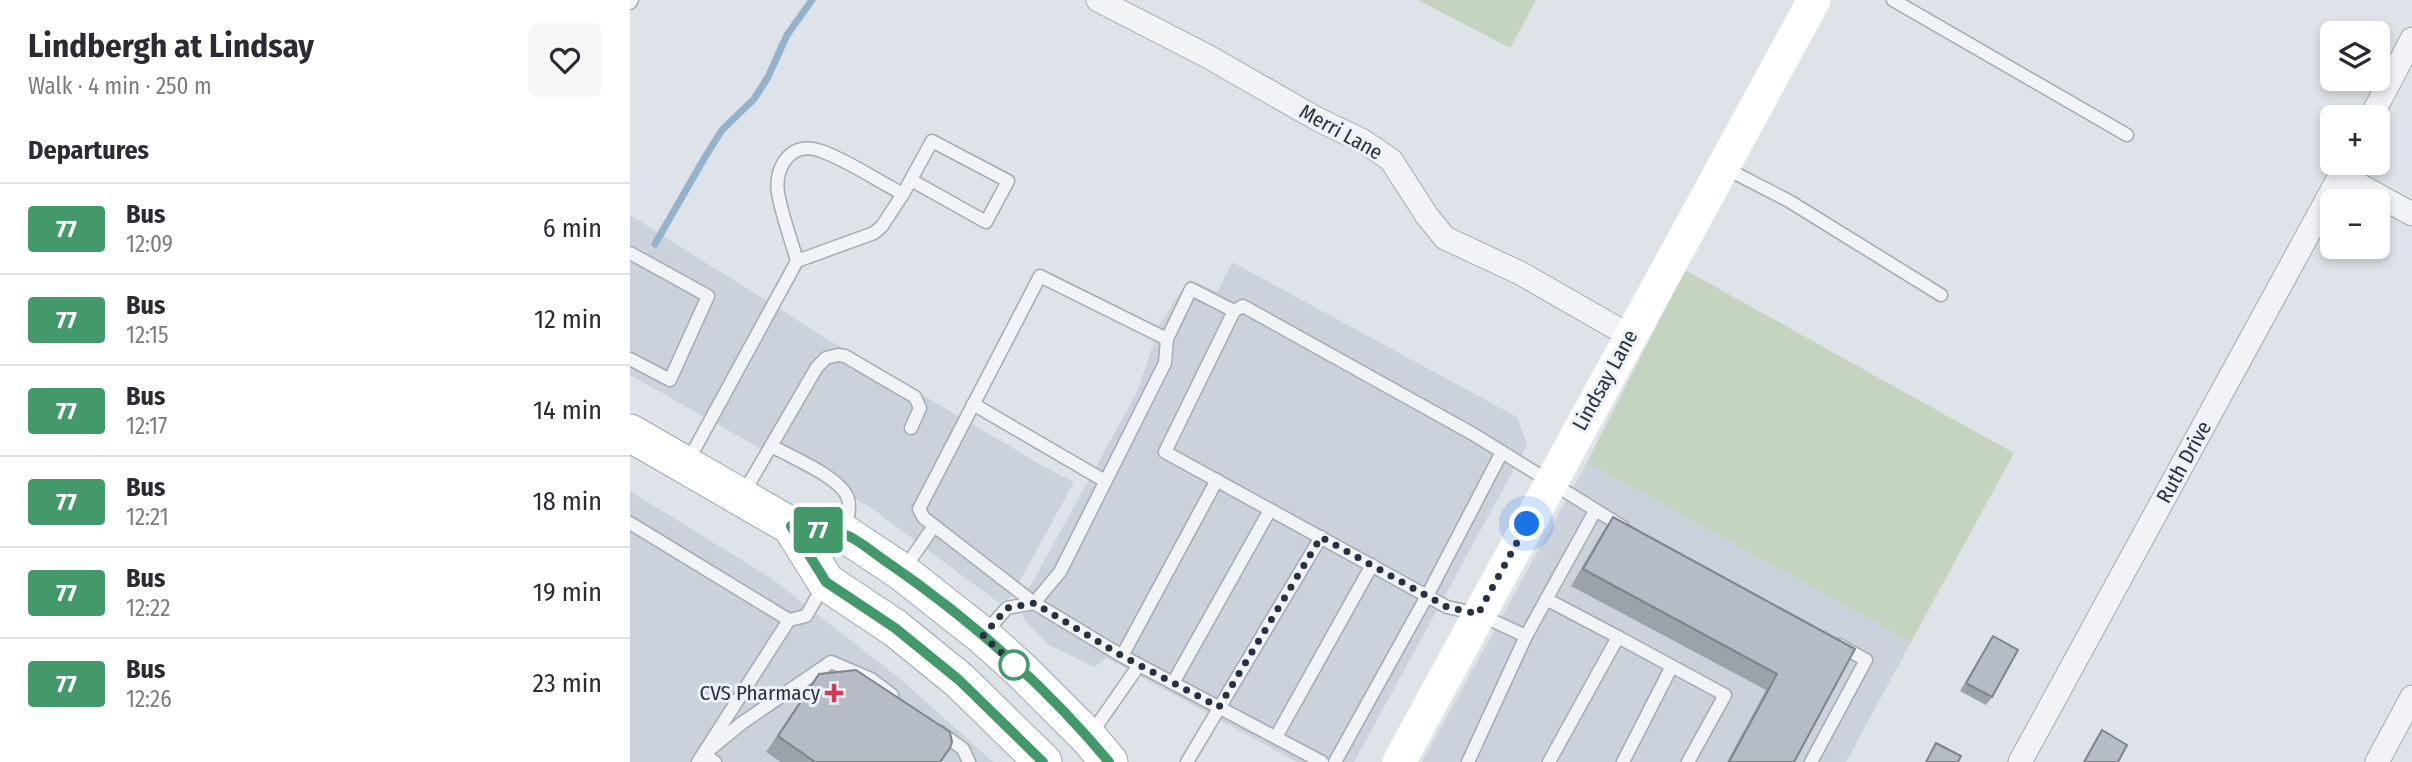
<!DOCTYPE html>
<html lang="en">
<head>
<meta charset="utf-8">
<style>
  body { margin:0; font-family:"Fira Sans Condensed",sans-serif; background:#f7f7f7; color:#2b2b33; height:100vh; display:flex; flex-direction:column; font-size:26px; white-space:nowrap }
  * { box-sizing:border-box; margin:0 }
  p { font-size:23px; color:#7c7c81 }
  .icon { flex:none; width:38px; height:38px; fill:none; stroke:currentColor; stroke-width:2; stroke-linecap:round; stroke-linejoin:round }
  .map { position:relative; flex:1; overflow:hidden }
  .side { display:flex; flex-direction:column; background:#fff; width:630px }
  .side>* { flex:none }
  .badge { padding:0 14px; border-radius:5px; font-size:24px; line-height:46px }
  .controls { position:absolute; left:1690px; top:21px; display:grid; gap:14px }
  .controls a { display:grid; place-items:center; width:70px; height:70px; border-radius:10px; background:#fff; box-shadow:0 4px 10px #0003; font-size:35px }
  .you { position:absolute; width:35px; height:35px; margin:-18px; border:5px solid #fff; border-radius:50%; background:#1a73e8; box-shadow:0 0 0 10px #1a73e833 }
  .map>.badge { position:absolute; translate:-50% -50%; box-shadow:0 0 0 4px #fff }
  h2 { padding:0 28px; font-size:26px; line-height:63px }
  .round { display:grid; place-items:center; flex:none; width:74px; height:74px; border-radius:10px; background:#f7f7f7 }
  .head { display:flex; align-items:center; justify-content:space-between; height:119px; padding:0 28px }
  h1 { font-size:33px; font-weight:700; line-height:52px }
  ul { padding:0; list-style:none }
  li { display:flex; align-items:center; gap:21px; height:91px; padding:0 28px; border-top:2px solid #e1e1e2 }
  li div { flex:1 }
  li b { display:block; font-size:26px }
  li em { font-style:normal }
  li .badge { min-width:77px; font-weight:700; text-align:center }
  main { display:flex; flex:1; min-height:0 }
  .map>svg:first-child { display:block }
</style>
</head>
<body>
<main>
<section class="side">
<div class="head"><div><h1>Lindbergh at Lindsay</h1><p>Walk · 4 min · 250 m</p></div><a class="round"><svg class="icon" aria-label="heart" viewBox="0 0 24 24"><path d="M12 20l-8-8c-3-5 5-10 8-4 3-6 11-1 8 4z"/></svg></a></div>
<h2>Departures</h2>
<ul>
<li><span class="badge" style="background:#44996b;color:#fff">77</span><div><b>Bus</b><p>12:09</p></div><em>6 min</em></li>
<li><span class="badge" style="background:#44996b;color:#fff">77</span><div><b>Bus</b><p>12:15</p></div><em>12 min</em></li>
<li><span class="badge" style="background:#44996b;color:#fff">77</span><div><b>Bus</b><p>12:17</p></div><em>14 min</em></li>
<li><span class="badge" style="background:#44996b;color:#fff">77</span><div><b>Bus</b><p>12:21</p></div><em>18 min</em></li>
<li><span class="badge" style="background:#44996b;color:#fff">77</span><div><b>Bus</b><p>12:22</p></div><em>19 min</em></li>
<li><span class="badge" style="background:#44996b;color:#fff">77</span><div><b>Bus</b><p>12:26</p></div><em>23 min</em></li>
</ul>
</section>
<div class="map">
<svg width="1782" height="762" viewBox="0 0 1782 762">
  <rect width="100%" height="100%" fill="#dee3e9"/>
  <!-- built -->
  <g fill="#ccd2db">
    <path d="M0,215L189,334L418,469L444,482L381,597L369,603L240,507L167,469L0,375Z"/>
    <path d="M602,262L887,417L897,445L724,762H667L477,658L464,667L419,645L394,620L388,598L401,585L507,392L530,324L559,279L587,292Z"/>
    <path d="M957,462L1281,642L1216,762H792Z"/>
    <path d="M0,491L141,578L274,682L363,762H0Z"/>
  </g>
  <!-- green -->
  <g fill="#c4d4be">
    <path d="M788,0H906L880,48Z"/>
    <path d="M1055,270L1384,453L1281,642L957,462Z"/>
  </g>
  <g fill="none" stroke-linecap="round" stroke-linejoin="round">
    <!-- stream -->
    <path stroke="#95b2cc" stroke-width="7" d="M25,244L75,157L92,130L124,99L138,77L157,35L182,0"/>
    <defs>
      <g id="lane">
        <path d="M1263,0L1497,135"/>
        <path d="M0,3L2,0"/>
        <path d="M1093,167L1159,201L1311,295"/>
        <path d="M273,194L302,141L378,181L356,222L281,180"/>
        <path d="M0,253L78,296L40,380L0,359"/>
        <path d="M604,311L561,289L537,339L410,276L289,509L294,518L404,603L492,656L692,762"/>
        <path d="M343,404L475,481"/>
        <path d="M141,446C160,456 212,478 218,499C221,509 217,522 216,532"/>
        <path d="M57,463L167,261L244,233L252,226L273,194C248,181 217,160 191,151C162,140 144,166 148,193C152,216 161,239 167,261"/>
        <path d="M113,494L187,367L196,358L208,355L215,356L285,397L290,408L281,428"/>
        <path d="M965,511L896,636L848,614L817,607L535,452L604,311L613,306L843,434L993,527"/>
        <path d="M0,523L159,620"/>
        <path d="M274,569L304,526"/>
        <path d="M916,599L988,637L919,762"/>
        <path d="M354,634L377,608L404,603L430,572L535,363L537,339"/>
        <path d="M988,637L1095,695L1058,762"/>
        <path d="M492,656L587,480"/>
        <path d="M543,683L640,510"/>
        <path d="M310,732L333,749L339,762"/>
        <path d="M461,734L509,665"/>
        <path d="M646,737L742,565"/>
        <path d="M68,762L159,620L176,616L194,585"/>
        <path d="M85,762L74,754L112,723L201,662L241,679L262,695"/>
        <path d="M557,762L691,537"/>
        <path d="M705,762L797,596L872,452"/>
        <path d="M838,762L896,636"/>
        <path d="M993,762L1042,666"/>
        <path d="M1181,762L1236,660L1209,645"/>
      </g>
      <g id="street">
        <path d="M468,0L577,56L689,120L733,141L761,160L797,216L815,238L890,273L1000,336"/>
        <path d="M1741,117L1782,39"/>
        <path d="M1711,175L1782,214"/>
        <path d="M1390,762L1717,163"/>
        <path d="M1747,762L1782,697"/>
      </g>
      <g id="primary">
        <path d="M0,433L161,526L215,534L272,572L353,636L392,671L459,738L479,762"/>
        <path d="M161,526L196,582L265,628L329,680L413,762"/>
      </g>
    </defs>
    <!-- lane casing -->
    <use href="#lane" stroke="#a3aab3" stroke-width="15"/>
    <!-- street casing -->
    <use href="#street" stroke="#a3aab3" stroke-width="25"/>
    <!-- primary casing -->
    <use href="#primary" stroke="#9ca7b6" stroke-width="39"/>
    <!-- lane -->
    <use href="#lane" stroke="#f1f3f7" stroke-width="12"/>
    <!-- street -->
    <use href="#street" stroke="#f1f3f7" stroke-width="23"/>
    <!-- secondary -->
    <path stroke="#fff" stroke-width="33" d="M769,762L1184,0"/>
    <!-- primary -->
    <use href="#primary" stroke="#fff" stroke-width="37"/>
  </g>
  <!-- wall -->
  <g fill="#9ca2aa">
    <path d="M983,517L1225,649L1164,762H1097L1136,690L941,586L972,533Z"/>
    <path d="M1363,636L1362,697L1356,705L1330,691Z"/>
    <path d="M189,674L310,762H151L136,752Z"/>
  </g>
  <!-- building -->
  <g fill="#b5bcc6" stroke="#7f848b" stroke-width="2">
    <path d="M983,517L1225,649L1164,762H1099L1147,674L953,569Z"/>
    <path d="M1363,636L1388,650L1362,697L1336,683Z"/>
    <path d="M226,670L320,732L322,742L320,748L310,762H185L148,736L189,674Z"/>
    <path d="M1472,730L1497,745L1488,762H1454Z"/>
    <path d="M1306,743L1331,756L1328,762H1296Z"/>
  </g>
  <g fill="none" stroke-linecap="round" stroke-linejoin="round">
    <defs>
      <path id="line" d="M413,762L329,680L265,628L196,582L161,526C178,529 197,529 213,534C227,538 242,552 254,560C336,616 415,685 479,762"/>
    </defs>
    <!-- line casing -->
    <use href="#line" stroke="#fff" stroke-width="16"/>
    <!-- line -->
    <use href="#line" stroke="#44996b" stroke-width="10"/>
    <!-- walk -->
    <path stroke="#263141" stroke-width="7" stroke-dasharray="0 12.6" d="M384,665L392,671L353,636L377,608L404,603L492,656L589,707L691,537L817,607L848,614L897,524"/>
  </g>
  <!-- markers -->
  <circle fill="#fff" stroke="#44996b" stroke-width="3.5" cx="384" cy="665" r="14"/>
  <path fill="#da3756" stroke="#edf1f6" stroke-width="2.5" d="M200.5 682.5h7v7h7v7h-7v7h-7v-7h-7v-7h7z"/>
  <g text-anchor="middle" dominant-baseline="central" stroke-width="6" stroke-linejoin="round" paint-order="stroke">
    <!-- street labels -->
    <g font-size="21" fill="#263141" stroke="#edf1f6">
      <text transform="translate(711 132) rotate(29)">Merri Lane</text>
      <text transform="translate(975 380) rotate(-61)">Lindsay Lane</text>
      <text transform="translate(1554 462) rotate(-61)">Ruth Drive</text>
    </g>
    <!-- poi labels -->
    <g font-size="21" fill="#263141" stroke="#edf1f6" text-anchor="end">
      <text x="190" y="693">CVS Pharmacy</text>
    </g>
  </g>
</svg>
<div class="controls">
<a><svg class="icon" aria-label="layers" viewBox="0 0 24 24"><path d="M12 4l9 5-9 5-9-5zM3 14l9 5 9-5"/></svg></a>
<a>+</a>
<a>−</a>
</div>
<div class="you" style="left:897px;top:524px"></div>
<b class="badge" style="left:188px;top:530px;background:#44996b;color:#fff">77</b>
</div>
</main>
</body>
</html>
